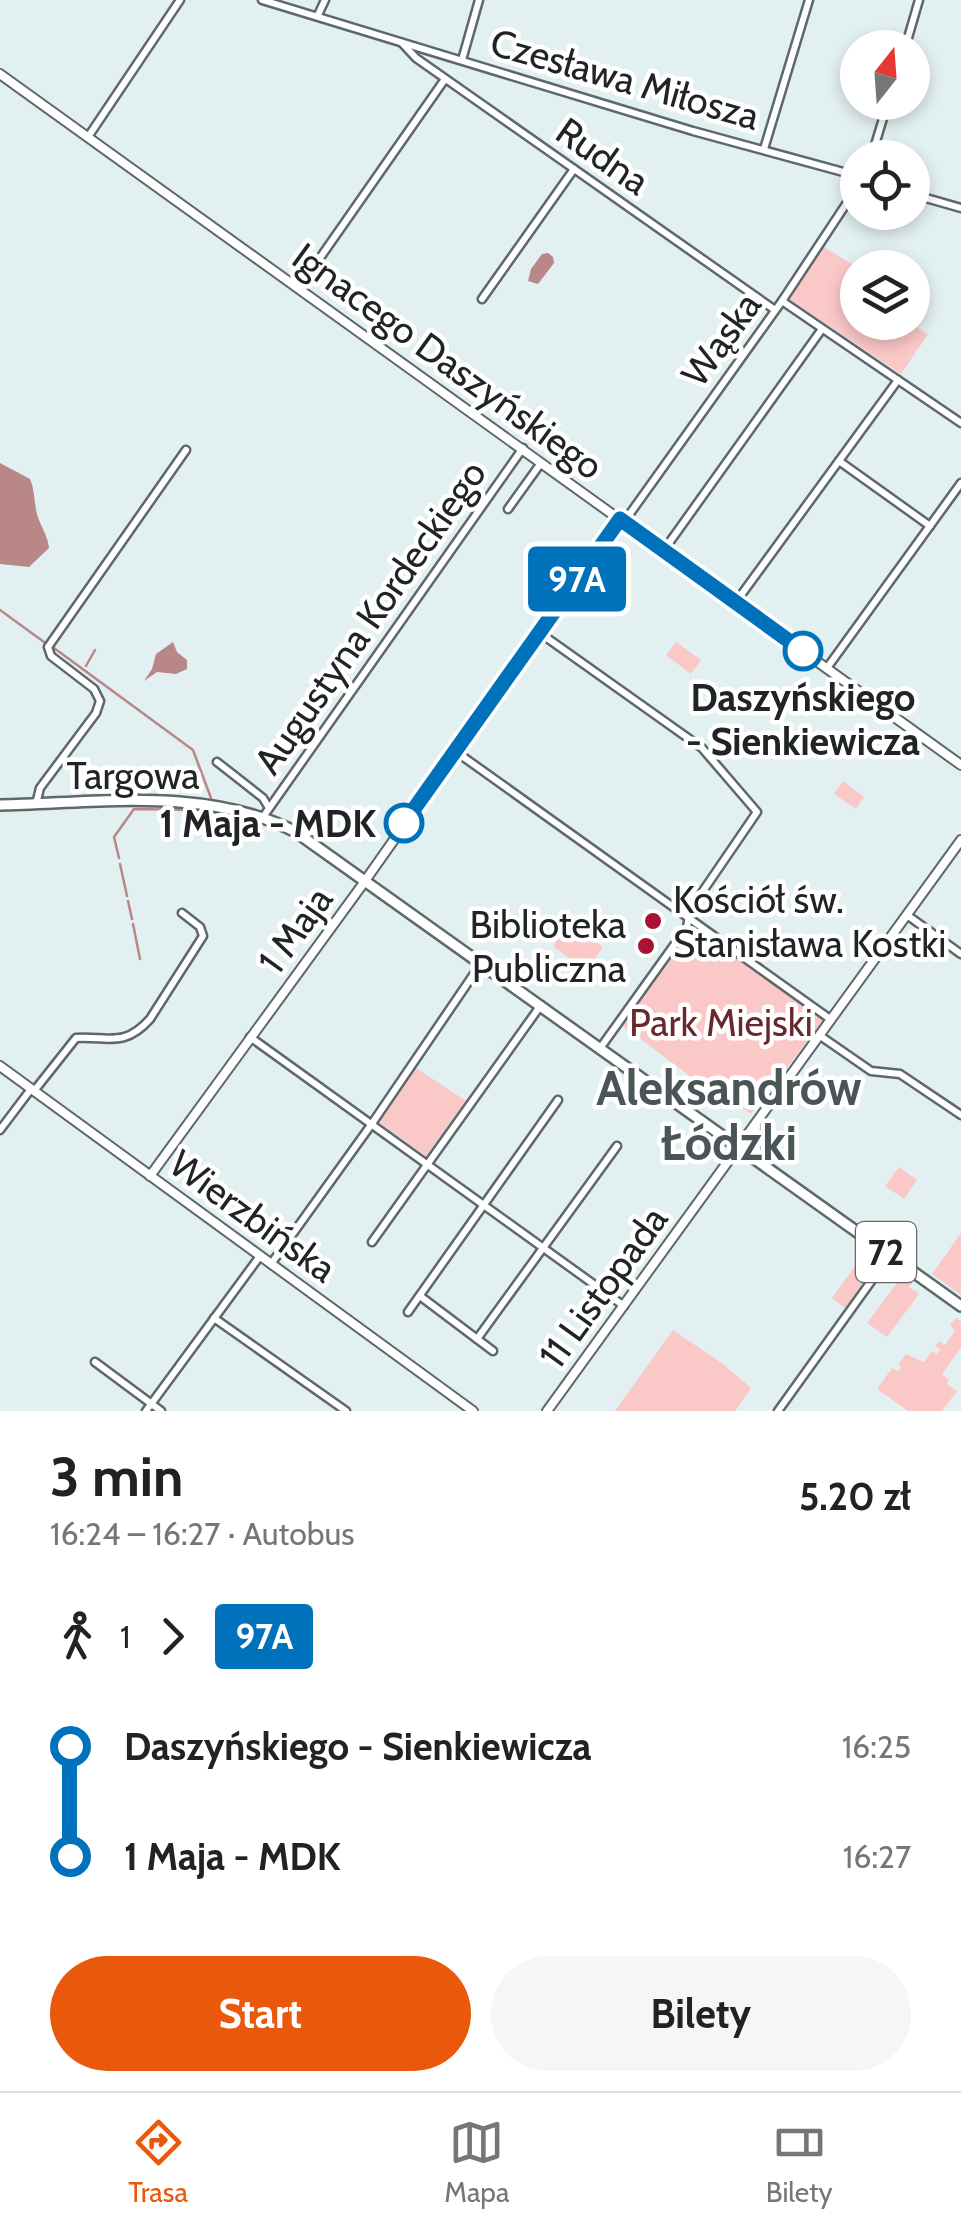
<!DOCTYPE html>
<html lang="pl">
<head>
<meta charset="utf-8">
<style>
  body { margin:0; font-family:Cabin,sans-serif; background:#f6f6f6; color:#222; height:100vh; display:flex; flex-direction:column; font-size:38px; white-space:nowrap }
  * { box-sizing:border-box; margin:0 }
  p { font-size:32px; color:#767676 }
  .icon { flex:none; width:55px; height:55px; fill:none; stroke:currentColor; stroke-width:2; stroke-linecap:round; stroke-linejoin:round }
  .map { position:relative; height:1411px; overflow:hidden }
  .drawer { display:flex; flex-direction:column; background:#fff; flex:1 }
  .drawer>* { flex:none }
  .badge { padding:0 20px; border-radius:8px; font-size:35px; line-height:65px }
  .needle { width:65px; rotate:17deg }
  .fabs { position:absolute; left:840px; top:30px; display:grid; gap:20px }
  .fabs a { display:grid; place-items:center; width:90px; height:90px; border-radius:50%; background:#fff; box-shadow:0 5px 15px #0003; font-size:50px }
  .map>.badge { position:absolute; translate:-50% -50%; box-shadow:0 0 0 5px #fff }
  .legs { display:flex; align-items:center; gap:15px; height:110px; padding:0 50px; font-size:32px }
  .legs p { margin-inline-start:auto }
  .overview { display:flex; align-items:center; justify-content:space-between; height:170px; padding:0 50px }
  h1 { font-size:55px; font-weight:800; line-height:75px }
  .cta { display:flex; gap:20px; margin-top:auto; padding:20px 50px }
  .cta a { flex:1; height:115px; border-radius:60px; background:#ea580c; color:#fff; font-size:40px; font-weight:800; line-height:115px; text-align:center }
  .cta a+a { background:#f6f6f6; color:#222 }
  ul { padding:0 50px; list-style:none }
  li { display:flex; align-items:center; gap:35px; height:110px; font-size:38px }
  li i { display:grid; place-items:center; width:15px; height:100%; margin:0 12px; background:currentColor }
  li i::after { content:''; width:25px; height:25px; margin:-12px; border:8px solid; border-radius:50%; background:#fff }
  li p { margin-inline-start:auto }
  li:first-child i { background:linear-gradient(#0000 50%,currentColor 0) }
  li:last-child i { background:linear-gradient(currentColor 50%,#0000 0) }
  .menu { display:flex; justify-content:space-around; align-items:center; height:140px; border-top:2px solid #e0e0e0; background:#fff; font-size:28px; color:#767676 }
  .menu a { display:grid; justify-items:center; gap:5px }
  .menu .selected { color:#ea580c }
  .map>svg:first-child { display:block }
</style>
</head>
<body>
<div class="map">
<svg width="961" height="1411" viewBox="0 0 961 1411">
  <rect width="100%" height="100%" fill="#e3f0f2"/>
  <!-- green -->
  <g fill="#fbc8c8">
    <path d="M824,247L858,268V322L909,323L928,334L901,374L789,299Z"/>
    <path d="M676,642L701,660L691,674L666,655Z"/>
    <path d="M843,781L864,797L856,809L834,794Z"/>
    <path d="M569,922L603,947L586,971L553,946Z"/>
    <path d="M695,926L823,1021L751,1114L711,1085L707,1089L622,1025Z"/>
    <path d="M416,1068L466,1101L426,1156L379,1122Z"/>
    <path d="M899,1167L917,1180L904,1199L885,1186Z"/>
    <path d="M961,1233V1295L932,1274Z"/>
    <path d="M868,1258L876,1264L845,1308L832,1298L858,1262L862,1265Z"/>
    <path d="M903,1275L913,1282L909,1287L919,1294L887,1337L867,1323Z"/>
    <path d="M956,1318L961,1321V1348L942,1374L949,1380L947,1384L957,1391L942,1411H908L877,1389L892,1368L898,1371L901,1367L898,1365L906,1354L924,1362L932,1351L937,1354L940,1349L935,1346L939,1341L945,1345L955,1331L950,1325Z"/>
    <path d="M673,1330L723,1364L751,1388L735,1411H615Z"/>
  </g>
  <!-- water -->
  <g fill="#b98787">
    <path d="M548,253L553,257L554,263L538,284L528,281L531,269L542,254Z"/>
    <path d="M0,463L30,479C35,491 34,502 37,514C40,526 48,535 49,548L29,567L0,564Z"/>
    <path d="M173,642L177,652L187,660V669L176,674L157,672L144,681L152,669L156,654Z"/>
  </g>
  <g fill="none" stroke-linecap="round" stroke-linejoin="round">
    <!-- stream -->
    <g stroke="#b98787" stroke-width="2.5">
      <path d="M0,610L44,642"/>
      <path d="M54,648L193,750L211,798"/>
      <path d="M86,666L95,650"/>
      <path d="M119,858L114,837L134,809L194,810"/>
      <path d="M120,864L127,896"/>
      <path d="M128,901L132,919"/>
      <path d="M133,924L140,959"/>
    </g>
    <defs>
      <g id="street">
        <path d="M262,0L693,131L858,176"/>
        <path d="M318,15L325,0"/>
        <path d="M402,43L416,58L775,310"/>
        <path d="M905,48L919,0"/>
        <path d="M462,60L479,0"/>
        <path d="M88,137L180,0"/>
        <path d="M764,149L809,0"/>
        <path d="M871,158L888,102"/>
        <path d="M912,194L961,208"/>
        <path d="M299,288L445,79"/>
        <path d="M482,299L574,169"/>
        <path d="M782,301L961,423"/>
        <path d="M839,461L930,526"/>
        <path d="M508,509L541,463"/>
        <path d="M624,522L782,301L858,186"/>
        <path d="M664,550L822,329"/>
        <path d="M736,602L898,380"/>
        <path d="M540,633L702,748L757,812L690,910L687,927L601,1047"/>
        <path d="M827,668L961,483"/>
        <path d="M455,751L830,1019"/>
        <path d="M217,762L263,798L269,808"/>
        <path d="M36,804L40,788L96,713L100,701L94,689L51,656L48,647L186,450"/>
        <path d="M263,817L523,448"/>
        <path d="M907,915L961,954"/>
        <path d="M819,1035L871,1071L900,1074L961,1115"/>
        <path d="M250,1037L624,1306"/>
        <path d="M34,1091L76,1038C108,1036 124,1048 150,1019L203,936L200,927L182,913"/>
        <path d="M0,1130L31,1089"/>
        <path d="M372,1242L541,1005"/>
        <path d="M271,1264L371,1125L482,962"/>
        <path d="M420,1296L493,1351"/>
        <path d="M408,1312L558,1100"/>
        <path d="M214,1318L346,1411"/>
        <path d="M477,1339L617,1146"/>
        <path d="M95,1362L161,1411"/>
        <path d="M146,1411L260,1256"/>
        <path d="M778,1411L890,1255"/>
      </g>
      <g id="secondary">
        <path d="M0,74L961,765"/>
        <path d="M0,1066L473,1411"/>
        <path d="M756,1126L755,1145L759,1161"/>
        <path d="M150,1176L360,888L620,519"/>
        <path d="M547,1411L961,840"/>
      </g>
      <path id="primary" d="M0,805C98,803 206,786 296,832L961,1306"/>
    </defs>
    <!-- street casing -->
    <use href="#street" stroke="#5d686a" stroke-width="11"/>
    <!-- secondary casing -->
    <use href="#secondary" stroke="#5d686a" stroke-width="12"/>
    <!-- primary casing -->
    <use href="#primary" stroke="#5d686a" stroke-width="14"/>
    <!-- street -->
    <use href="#street" stroke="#fff" stroke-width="6"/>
    <!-- secondary -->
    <use href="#secondary" stroke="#fff" stroke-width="8"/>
    <!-- primary -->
    <use href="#primary" stroke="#fff" stroke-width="9"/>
  </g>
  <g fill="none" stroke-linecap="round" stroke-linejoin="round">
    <defs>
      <path id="line-1" d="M404,823L620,519L803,651"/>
    </defs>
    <!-- line-1 casing -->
    <use href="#line-1" stroke="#fff" stroke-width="22"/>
    <!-- line-1 -->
    <use href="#line-1" stroke="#0072bc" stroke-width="15"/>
  </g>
  <!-- markers -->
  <g fill="#fff" stroke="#0072bc" stroke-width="5">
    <circle cx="803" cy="651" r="18"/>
    <circle cx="404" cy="823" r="18"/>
  </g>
  <g fill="#a91232" stroke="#fff" stroke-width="4">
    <circle cx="653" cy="921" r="10"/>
    <circle cx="646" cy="946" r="10"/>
  </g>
  <g text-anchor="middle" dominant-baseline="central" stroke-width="9" stroke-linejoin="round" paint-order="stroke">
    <!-- shield labels -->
    <rect fill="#fff" stroke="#636666" stroke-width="2.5" x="856" y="1222" width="60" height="60" rx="8"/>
    <g font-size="35" font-weight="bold" fill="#202425">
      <text x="886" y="1252">72</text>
    </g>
    <!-- street labels -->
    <g font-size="38" fill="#202425" stroke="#fff">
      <text transform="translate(625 79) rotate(16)">Czesława Miłosza</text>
      <text transform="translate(603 156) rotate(35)">Rudna</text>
      <text transform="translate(721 339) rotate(-54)">Wąska</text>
      <text transform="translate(448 361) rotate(36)">Ignacego Daszyńskiego</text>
      <text transform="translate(370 617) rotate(-55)">Augustyna Kordeckiego</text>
      <text x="133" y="775">Targowa</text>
      <text transform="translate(295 930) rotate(-54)">1 Maja</text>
      <text transform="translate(253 1216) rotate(36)">Wierzbińska</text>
      <text transform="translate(603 1287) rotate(-54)">11 Listopada</text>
    </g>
    <!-- stop labels -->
    <g font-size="38" font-weight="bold" fill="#202425" stroke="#fff">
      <text x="803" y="697">Daszyńskiego<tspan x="803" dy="44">- Sienkiewicza</tspan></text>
      <text x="376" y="823" text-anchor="end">1 Maja - MDK</text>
    </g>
    <!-- poi labels -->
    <g font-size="38" fill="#202425" stroke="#fff" text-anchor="start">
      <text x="673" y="899">Kościół św.<tspan x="673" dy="44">Stanisława Kostki</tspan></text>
      <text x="626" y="924" text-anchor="end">Biblioteka<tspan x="626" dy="44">Publiczna</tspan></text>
    </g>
    <!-- park labels -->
    <g font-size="38" fill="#68282d" stroke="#fff">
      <text x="721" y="1022">Park Miejski</text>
    </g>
    <!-- district labels -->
    <g font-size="48" font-weight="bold" fill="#4a5557" stroke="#fff">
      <text x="729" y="1088">Aleksandrów<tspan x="729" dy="55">Łódzki</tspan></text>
    </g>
  </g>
</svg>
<div class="fabs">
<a><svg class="needle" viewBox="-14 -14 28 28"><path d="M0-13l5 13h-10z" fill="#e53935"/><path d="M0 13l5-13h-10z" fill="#767676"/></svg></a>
<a><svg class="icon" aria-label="locate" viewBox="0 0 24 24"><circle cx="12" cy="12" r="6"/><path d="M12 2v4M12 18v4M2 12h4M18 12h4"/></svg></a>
<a><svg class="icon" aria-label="layers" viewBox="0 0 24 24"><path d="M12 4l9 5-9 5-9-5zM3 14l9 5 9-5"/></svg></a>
</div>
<b class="badge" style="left:577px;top:579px;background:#0072bc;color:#fff">97A</b>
</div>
<section class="drawer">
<div class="overview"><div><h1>3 min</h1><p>16:24 – 16:27 · Autobus</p></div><b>5.20 zł</b></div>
<div class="legs"><svg class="icon" aria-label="walk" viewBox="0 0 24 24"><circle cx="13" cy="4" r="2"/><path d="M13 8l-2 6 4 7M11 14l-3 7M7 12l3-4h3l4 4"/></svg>1<svg class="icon" aria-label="forward" viewBox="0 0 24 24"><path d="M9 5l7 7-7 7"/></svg><b class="badge" style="background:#0072bc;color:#fff">97A</b></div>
<ul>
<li><i style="color:#0072bc"></i><b>Daszyńskiego - Sienkiewicza</b><p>16:25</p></li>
<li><i style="color:#0072bc"></i><b>1 Maja - MDK</b><p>16:27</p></li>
</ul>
<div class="cta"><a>Start</a><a>Bilety</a></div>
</section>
<nav class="menu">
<a class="selected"><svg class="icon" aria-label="directions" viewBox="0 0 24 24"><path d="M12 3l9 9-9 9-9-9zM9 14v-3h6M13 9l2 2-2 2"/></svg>Trasa</a>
<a><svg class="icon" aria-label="map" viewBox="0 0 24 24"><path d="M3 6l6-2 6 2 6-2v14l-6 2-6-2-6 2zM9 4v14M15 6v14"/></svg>Mapa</a>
<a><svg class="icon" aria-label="tickets" viewBox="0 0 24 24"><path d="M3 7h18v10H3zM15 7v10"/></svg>Bilety</a>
</nav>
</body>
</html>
